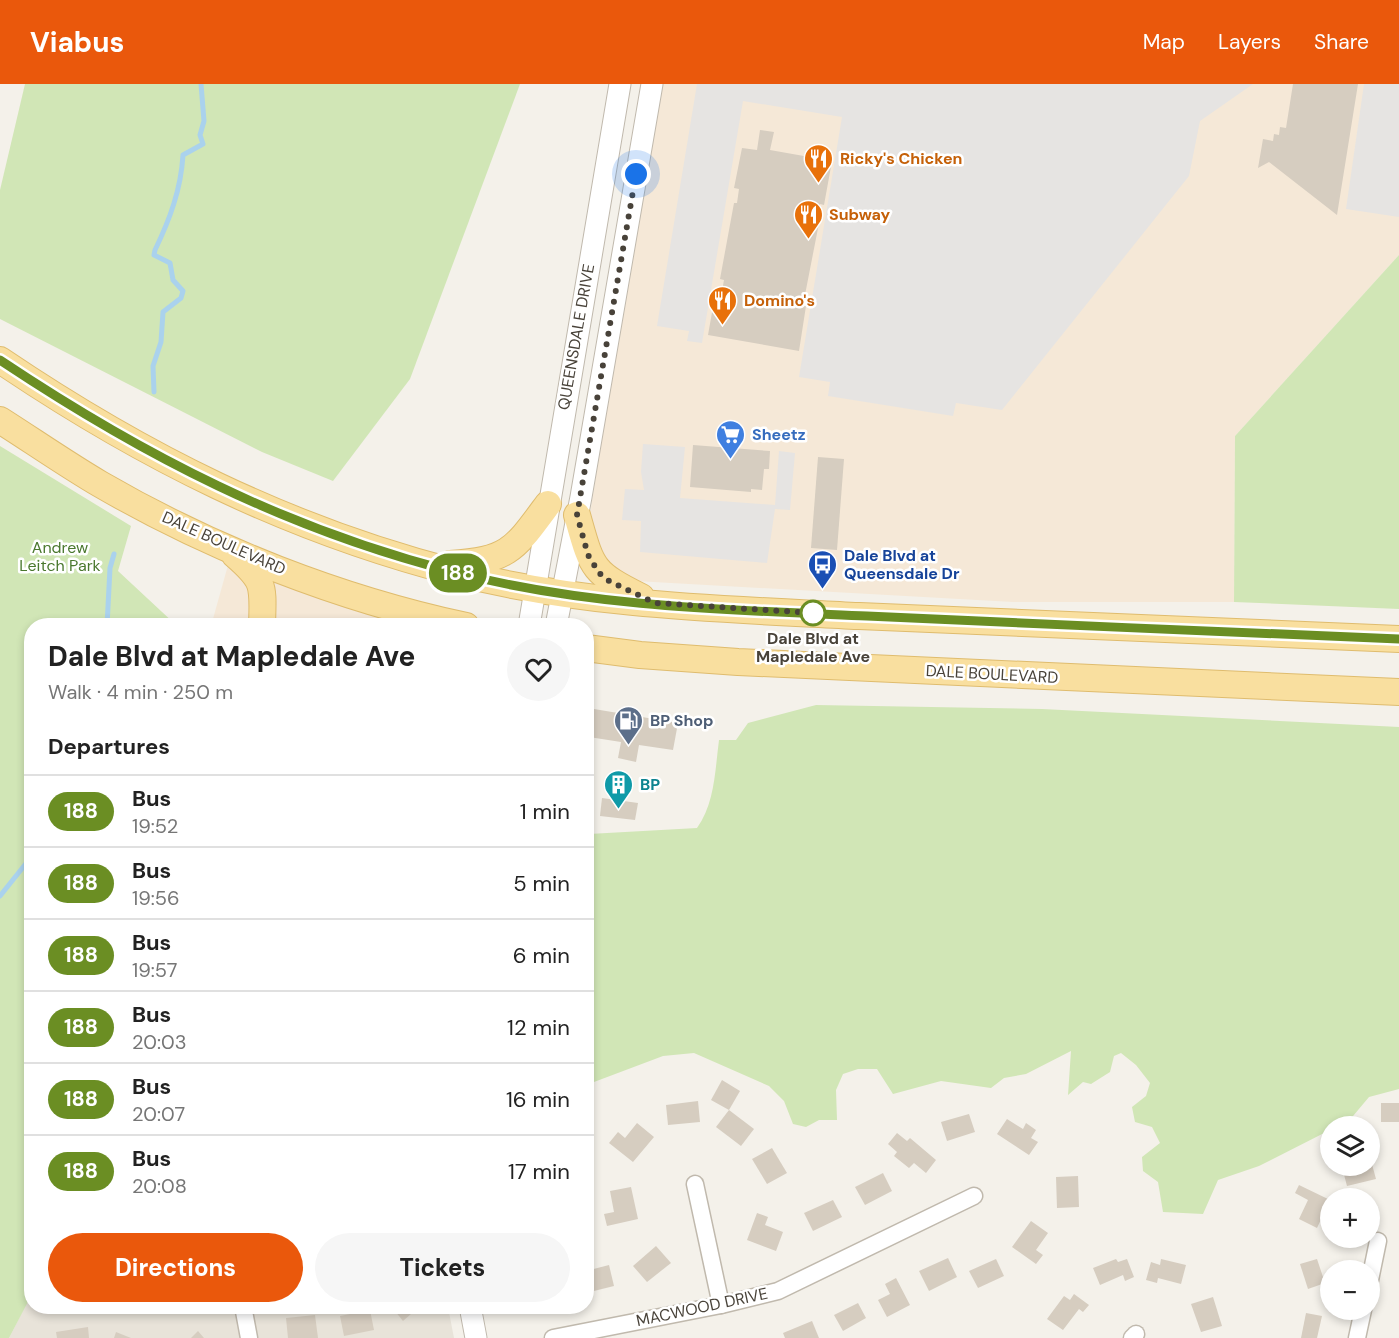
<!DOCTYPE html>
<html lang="en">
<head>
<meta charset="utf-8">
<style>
  body { margin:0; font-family:"DM Sans",sans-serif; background:#f6f6f6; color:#222; height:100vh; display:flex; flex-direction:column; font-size:22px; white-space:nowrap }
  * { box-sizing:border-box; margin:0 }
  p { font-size:20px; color:#767676 }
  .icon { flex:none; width:33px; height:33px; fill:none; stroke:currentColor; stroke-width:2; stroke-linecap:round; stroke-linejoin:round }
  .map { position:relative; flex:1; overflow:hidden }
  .drawer { position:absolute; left:24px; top:534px; width:570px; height:696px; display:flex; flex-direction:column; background:#fff; border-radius:24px; box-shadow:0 3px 9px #0003 }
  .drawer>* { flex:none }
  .badge { padding:0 12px; border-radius:20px; font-size:21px; line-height:39px }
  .tools { position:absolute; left:1320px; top:1032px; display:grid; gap:12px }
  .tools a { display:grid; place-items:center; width:60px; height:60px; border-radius:50%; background:#fff; box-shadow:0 3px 9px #0003; font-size:30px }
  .you { position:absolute; width:30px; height:30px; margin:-15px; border:4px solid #fff; border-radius:50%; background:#1a73e8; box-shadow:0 0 0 9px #1a73e833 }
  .map>.badge { position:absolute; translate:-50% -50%; box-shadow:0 0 0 3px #fff }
  h2 { padding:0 24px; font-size:22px; line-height:54px }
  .round { display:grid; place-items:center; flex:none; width:63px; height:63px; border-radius:32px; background:#f6f6f6 }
  .headline { display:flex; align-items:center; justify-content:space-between; height:102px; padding:0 24px }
  h1 { font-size:28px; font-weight:700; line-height:45px }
  .cta { display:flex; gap:12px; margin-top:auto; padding:12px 24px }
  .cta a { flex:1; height:69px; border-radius:36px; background:#ea580c; color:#fff; font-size:24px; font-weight:700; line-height:69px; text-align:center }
  .cta a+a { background:#f6f6f6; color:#222 }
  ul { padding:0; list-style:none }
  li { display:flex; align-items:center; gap:18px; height:72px; padding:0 24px; border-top:2px solid #e0e0e0 }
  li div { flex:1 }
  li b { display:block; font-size:22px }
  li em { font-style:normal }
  li .badge { min-width:66px; font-weight:700; text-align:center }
  header { display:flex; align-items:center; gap:36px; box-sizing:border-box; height:84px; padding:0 30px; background:#ea580c; color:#fff }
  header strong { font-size:28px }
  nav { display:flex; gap:33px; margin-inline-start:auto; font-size:21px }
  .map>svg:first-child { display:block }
</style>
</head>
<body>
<header>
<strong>Viabus</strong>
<nav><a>Map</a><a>Layers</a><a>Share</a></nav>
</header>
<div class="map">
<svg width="1399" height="1254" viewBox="0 0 1399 1254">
  <rect width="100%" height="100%" fill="#f4f1ea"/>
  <!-- residential -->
  <path fill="#e8e3d9" d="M31,1210L32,1222L448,1223L454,1254H9Z"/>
  <!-- commercial -->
  <g fill="#f5e8d7">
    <path d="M658,0H1399V171L1235,352L1234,518H1013L618,496L586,455Z"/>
    <path d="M230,474L407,541L211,542Z"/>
  </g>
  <!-- green -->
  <g fill="#d1e6b6">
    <path d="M25,0H520L410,295L333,397L262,368L0,235V106Z"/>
    <path d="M1399,171V525L1234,518L1235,352Z"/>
    <path d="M0,362L131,442L118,487L176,541H187L32,542V1210L9,1254H0Z"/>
    <path d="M816,621L1042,625L1399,643V1005L1369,1013L1348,1038L1330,1042V1046L1259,1082L1218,1096L1203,1130L1163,1128L1158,1098L1143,1087L1142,1073L1160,1059L1152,1043L1135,1038L1132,1023L1146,1012L1150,999L1136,981L1121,969L1114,972L1110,988L1091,1000L1083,998L1068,1011L1071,967L1026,990L1004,994L991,1004L941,997L893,1010L877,985H858L843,990L836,1006L837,1036H819L806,1043L793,1040L784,1017L769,1002L694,969L663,972L594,998L587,1021V753L589,750L697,744C715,719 715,686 719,656H736L748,639Z"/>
  </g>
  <!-- parking -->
  <g fill="#e6e4e2">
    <path d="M697,0H1253L1200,37L1189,92L1002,326L956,319L953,332L828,312L830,298L799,293L842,33L743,17L702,259L687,257L689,247L657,242Z"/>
    <path d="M1364,0H1399V133L1346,125Z"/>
    <path d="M643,360L685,363L680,414L775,421L779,367L795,369L790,426L775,425L767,479L640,468L641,437L622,436L625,405L644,406L641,388Z"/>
  </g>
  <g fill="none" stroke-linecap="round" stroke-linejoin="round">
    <!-- stream -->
    <g stroke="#aad2ed" stroke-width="5">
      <path d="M154,308L153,282L161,258L163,228L181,214L183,207L173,196L170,179L154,171L155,166C170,135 181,105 183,71L203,60L200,51L204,37L201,0"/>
      <path d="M107,542L110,484L114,470"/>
      <path d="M0,812L32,772"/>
    </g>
  </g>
  <!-- building -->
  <g fill="#d6cdc0">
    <path d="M1293,0H1358L1337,131L1269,78L1258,84L1263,55L1273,57L1274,50L1279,51L1280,43L1286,44Z"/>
    <path d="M760,46L774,48L770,66L832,77L824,121L820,120L818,133L820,134L803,221L806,222L799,267L708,251L716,206L722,207L724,196L720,195L734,119H737L739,105L734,104L742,64L757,66Z"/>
    <path d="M693,361L770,367L769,385H764L762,406L751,405V408L690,403Z"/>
    <path d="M818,373L844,375L837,466L811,464Z"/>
    <path d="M594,625L678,639L673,666L639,661L636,678L618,674L621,658L589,653Z"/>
    <path d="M602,714L638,719L635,736L600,732Z"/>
    <path d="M722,996L740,1007L729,1026L711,1016Z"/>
    <path d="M698,1017L700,1038L668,1041L666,1021Z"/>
    <rect x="1381" y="1019" width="18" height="19"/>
    <path d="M729,1026L754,1045L741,1062L716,1043Z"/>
    <path d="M969,1030L975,1048L947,1057L941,1038Z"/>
    <path d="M1007,1035L1023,1045L1026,1039L1036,1046L1031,1054L1038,1058L1029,1071L997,1050Z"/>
    <path d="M637,1039L654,1053L633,1078L609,1059L618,1048L625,1054Z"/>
    <path d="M897,1049L907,1057L910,1054L936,1076L926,1089L914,1079L909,1084L894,1072L897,1068L888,1060Z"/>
    <path d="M772,1064L787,1089L767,1100L752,1075Z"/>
    <path d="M1370,1073L1376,1095L1347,1102L1342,1083L1370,1082Z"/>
    <path d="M883,1089L892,1107L865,1121L855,1103Z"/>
    <path d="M1078,1092L1079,1123L1057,1124L1056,1093Z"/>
    <path d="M1299,1101L1330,1116L1317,1144L1299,1135L1308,1116L1295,1109Z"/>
    <path d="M631,1103L638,1135L607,1142L604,1130L614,1128L610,1107Z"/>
    <path d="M833,1116L842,1133L813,1147L804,1129Z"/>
    <path d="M757,1129L768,1133L765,1141L783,1148L776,1167L747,1156Z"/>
    <path d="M1031,1137L1048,1149L1036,1166L1043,1171L1036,1180L1012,1163Z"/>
    <path d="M656,1162L671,1179L647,1198L633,1182Z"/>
    <path d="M948,1174L957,1193L929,1207L919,1187Z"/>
    <path d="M996,1175L1004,1192L978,1204L969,1187Z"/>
    <path d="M1116,1175L1118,1178L1127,1175L1134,1193L1125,1197L1123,1191L1100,1201L1093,1184Z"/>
    <path d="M1161,1175L1186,1181L1181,1200L1158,1194L1157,1199L1146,1196L1151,1178L1160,1181Z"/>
    <path d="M1317,1175L1325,1199L1308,1205L1300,1180Z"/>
    <path d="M609,1181L614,1202L586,1209V1187Z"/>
    <path d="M896,1194L910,1221L887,1233L878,1216L890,1210L885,1200Z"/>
    <path d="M1074,1210L1089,1221L1083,1228L1079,1225L1063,1246L1047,1235L1064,1212L1070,1216Z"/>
    <path d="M1213,1213L1222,1242L1201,1248L1191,1220Z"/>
    <path d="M858,1219L866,1234L843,1247L834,1231Z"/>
    <path d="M391,1222H420L403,1237Z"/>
    <path d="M370,1226L374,1246L344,1252L340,1232Z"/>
    <path d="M1306,1229L1322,1232L1317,1254H1301Z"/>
    <path d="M315,1231L318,1254H288L286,1234Z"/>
    <path d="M812,1237L819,1254H785L783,1249Z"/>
    <path d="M88,1243L89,1254H57L56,1248Z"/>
    <path d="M198,1247L204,1254H191Z"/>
    <path d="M116,1248L131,1254H114Z"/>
  </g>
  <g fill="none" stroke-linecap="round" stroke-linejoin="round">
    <defs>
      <g id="minor">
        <path d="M695,1100L721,1221"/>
        <path d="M1370,1196L1378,1157"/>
        <path d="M243,1222L249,1254"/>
        <path d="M553,1254L721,1221L778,1207L974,1112"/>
        <path d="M1132,1254L1136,1250"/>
        <path d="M1357,1254L1363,1226"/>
      </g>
      <g id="tertiary">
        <path d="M529,542L620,0"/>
        <path d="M556,542L581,413L652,0"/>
        <path d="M470,1222L476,1254"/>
      </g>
      <g id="primary">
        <path d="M0,276C142,372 287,445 454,488C586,522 724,525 859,532C1039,541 1219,548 1399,555"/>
        <path d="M0,336C33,357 66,380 100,400C212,465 340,515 466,542"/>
        <path d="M577,431C592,484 591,488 641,513"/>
        <path d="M235,471C266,498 263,502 262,542"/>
        <path d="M450,480C509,476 514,466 548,420"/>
        <path d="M586,564L640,571L738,578L1399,608"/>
      </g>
    </defs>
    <!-- minor casing -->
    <use href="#minor" stroke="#c0b9ad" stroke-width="19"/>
    <!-- tertiary casing -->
    <use href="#tertiary" stroke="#c0b9ad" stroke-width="23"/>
    <!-- primary casing -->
    <use href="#primary" stroke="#dfbc6e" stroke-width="28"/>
    <!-- minor -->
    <use href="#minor" stroke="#fff" stroke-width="16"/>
    <!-- tertiary -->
    <use href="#tertiary" stroke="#fff" stroke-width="21"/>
    <!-- primary -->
    <use href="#primary" stroke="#f9df9f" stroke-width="26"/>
  </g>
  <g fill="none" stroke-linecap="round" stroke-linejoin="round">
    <defs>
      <path id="line" d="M0,276C144,372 286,445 454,488C588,523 729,526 867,532C1044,540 1222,548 1399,555"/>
    </defs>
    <!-- line casing -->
    <use href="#line" stroke="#fff" stroke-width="14"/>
    <!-- line -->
    <use href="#line" stroke="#6b8e23" stroke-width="9"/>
    <!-- walk -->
    <path stroke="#484239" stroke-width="6" stroke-dasharray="0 10.8" d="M636,90L577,431L588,471L599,489L609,497L655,519L813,529"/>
  </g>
  <!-- icons -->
  <defs>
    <symbol id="restaurant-pin" viewBox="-11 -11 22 30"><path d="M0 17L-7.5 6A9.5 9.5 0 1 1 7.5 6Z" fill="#e8710a" stroke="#fff"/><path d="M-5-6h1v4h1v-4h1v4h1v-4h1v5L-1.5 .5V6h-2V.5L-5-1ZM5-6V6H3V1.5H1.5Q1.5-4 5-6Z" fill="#fff"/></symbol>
    <symbol id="supermarket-pin" viewBox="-11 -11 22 30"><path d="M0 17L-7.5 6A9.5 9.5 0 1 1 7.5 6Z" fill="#3f7fe0" stroke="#fff"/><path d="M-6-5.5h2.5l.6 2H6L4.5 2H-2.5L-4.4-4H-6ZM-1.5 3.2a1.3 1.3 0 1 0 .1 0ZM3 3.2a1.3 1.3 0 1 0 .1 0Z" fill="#fff"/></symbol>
    <symbol id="bus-pin" viewBox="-11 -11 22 30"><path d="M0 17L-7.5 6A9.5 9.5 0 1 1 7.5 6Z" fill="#1a4fb4" stroke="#fff"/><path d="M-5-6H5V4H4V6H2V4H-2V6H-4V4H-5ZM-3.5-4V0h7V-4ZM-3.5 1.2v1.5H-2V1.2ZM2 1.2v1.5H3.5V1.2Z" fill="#fff"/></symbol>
    <symbol id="fuel-pin" viewBox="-11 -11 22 30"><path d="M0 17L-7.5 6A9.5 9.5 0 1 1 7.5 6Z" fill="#5c6f8a" stroke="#fff"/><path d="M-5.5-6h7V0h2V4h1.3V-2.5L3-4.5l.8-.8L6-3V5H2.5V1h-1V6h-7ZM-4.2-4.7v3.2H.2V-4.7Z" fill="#fff"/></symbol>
    <symbol id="building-pin" viewBox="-11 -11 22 30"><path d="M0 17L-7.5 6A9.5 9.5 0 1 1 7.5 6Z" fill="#0f9aa8" stroke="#fff"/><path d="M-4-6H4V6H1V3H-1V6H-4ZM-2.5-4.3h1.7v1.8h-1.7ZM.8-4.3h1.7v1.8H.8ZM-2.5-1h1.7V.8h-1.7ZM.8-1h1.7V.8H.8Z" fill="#fff"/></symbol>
  </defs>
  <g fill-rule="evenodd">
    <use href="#restaurant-pin" x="802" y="58" width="33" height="45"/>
    <use href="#restaurant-pin" x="792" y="114" width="33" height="45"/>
    <use href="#restaurant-pin" x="706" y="200" width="33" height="45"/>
    <use href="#supermarket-pin" x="714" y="334" width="33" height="45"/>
    <use href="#bus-pin" x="806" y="464" width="33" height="45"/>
    <use href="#fuel-pin" x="612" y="620" width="33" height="45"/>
    <use href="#building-pin" x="602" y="684" width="33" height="45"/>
  </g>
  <!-- markers -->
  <circle fill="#fff" stroke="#6b8e23" stroke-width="3" cx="813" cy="529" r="12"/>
  <g text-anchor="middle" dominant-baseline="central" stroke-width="5" stroke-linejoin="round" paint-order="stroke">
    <!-- food labels -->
    <g font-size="16" font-weight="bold" fill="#c56008" stroke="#fff" text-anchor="start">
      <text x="840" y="74">Ricky's Chicken</text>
      <text x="829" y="130">Subway</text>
      <text x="744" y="216">Domino's</text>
    </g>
    <!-- street labels -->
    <g font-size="16" fill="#484239" stroke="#fff">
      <text transform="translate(576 253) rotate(-80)">QUEENSDALE DRIVE</text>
      <text transform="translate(224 459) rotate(24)">DALE BOULEVARD</text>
      <text transform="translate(992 590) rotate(3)">DALE BOULEVARD</text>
      <text transform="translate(702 1223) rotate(-12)">MACWOOD DRIVE</text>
    </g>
    <!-- shop labels -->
    <g font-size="16" font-weight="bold" fill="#366cbe" stroke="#fff" text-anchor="start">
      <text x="752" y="350">Sheetz</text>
    </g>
    <!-- park labels -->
    <g font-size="16" fill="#4a782e" stroke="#fff">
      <text x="60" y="463">Andrew<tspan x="60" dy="18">Leitch Park</tspan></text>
    </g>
    <!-- transit labels -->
    <g font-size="16" font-weight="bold" fill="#164399" stroke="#fff" text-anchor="start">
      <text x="844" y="471">Dale Blvd at<tspan x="844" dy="18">Queensdale Dr</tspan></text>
    </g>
    <!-- stop labels -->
    <g font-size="16" font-weight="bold" fill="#484239" stroke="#fff">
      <text x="813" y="554">Dale Blvd at<tspan x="813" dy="18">Mapledale Ave</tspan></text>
    </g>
    <!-- service labels -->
    <g font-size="16" font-weight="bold" fill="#4e5e75" stroke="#fff" text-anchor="start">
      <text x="650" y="636">BP Shop</text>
    </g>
    <!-- culture labels -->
    <g font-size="16" font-weight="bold" fill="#0d838f" stroke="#fff" text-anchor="start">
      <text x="640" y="700">BP</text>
    </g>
  </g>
</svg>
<div class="tools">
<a><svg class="icon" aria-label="layers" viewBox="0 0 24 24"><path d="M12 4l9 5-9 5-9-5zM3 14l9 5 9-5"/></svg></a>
<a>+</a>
<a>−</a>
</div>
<div class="you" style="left:636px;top:90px"></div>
<b class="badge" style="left:458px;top:489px;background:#6b8e23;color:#fff">188</b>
<section class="drawer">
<div class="headline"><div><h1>Dale Blvd at Mapledale Ave</h1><p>Walk · 4 min · 250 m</p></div><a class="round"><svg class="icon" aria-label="heart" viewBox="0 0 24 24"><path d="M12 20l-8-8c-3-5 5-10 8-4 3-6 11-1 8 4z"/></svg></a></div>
<h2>Departures</h2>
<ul>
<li><span class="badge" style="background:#6b8e23;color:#fff">188</span><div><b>Bus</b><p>19:52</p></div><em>1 min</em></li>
<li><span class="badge" style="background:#6b8e23;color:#fff">188</span><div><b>Bus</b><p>19:56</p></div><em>5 min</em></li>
<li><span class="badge" style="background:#6b8e23;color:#fff">188</span><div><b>Bus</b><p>19:57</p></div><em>6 min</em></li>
<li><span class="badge" style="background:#6b8e23;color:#fff">188</span><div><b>Bus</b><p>20:03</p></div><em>12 min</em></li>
<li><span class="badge" style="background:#6b8e23;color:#fff">188</span><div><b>Bus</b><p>20:07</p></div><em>16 min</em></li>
<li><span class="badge" style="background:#6b8e23;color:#fff">188</span><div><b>Bus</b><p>20:08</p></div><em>17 min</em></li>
</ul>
<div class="cta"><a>Directions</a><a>Tickets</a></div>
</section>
</div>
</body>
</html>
